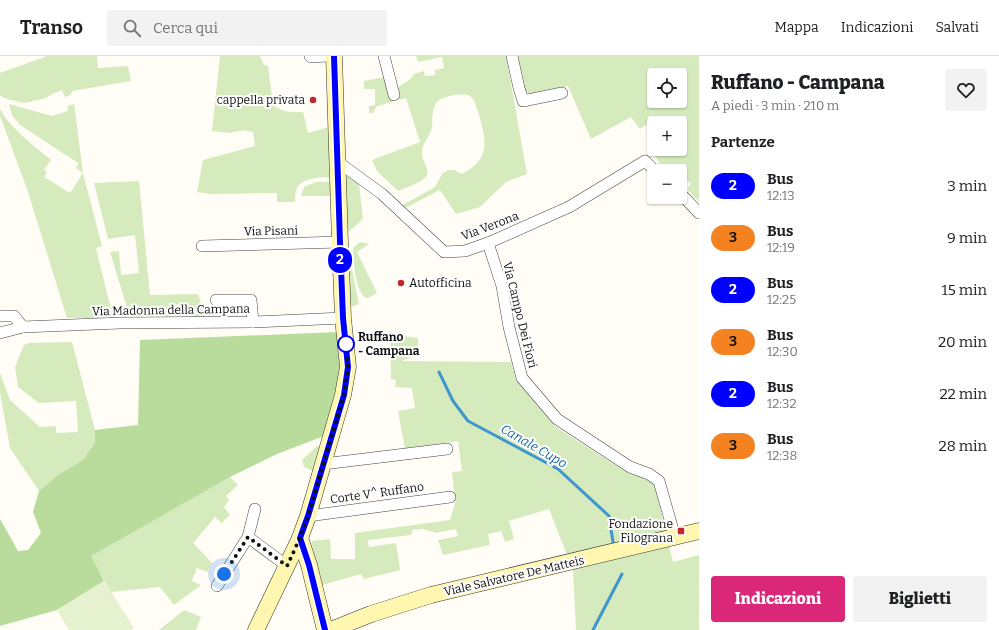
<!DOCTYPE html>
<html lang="it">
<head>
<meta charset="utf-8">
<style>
  body { margin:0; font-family:Bitter,serif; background:#f2f2f2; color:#202124; height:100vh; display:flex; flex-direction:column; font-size:15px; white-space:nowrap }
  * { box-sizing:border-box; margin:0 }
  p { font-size:13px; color:#757577 }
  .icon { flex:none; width:22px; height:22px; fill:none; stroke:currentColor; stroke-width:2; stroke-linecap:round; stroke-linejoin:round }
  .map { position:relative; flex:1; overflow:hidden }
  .drawer { display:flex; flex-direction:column; background:#fff; width:300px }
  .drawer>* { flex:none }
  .badge { padding:0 8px; border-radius:13px; font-size:14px; line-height:26px }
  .fabs { position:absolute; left:647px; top:12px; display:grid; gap:8px }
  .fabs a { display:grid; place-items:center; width:40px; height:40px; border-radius:4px; background:#fff; box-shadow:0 1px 3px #0004; font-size:20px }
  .you { position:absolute; width:20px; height:20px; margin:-10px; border:3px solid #fff; border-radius:50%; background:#1a73e8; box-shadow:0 0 0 6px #1a73e833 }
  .map>.badge { position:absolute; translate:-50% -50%; box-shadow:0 0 0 2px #fff }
  h2 { padding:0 12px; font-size:15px; line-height:36px }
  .round { display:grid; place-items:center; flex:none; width:42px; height:42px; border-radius:4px; background:#f2f2f2 }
  .summary { display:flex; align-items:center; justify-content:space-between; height:68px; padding:0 12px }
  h1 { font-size:19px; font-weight:800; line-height:30px }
  .primary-button { display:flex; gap:8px; margin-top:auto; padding:8px 12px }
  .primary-button a { flex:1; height:46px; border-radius:4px; background:#db2777; color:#fff; font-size:16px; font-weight:800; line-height:46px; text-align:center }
  .primary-button a+a { background:#f2f2f2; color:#202124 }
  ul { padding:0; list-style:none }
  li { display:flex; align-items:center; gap:12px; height:52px; padding:0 12px }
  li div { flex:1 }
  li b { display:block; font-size:15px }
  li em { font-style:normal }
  li .badge { min-width:44px; font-weight:700; text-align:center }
  header { display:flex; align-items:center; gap:24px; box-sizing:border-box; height:56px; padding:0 20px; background:#fff; border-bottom:1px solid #e0e0e0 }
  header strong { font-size:19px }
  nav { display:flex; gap:22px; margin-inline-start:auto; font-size:14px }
  .search { width:280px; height:36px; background:#f2f2f2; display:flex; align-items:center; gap:10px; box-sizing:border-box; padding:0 14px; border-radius:4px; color:#757577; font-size:15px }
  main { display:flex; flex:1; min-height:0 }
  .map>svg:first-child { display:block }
</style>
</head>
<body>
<header>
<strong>Transo</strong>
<div class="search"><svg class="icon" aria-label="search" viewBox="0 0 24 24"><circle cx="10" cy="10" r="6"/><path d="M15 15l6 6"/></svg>Cerca qui</div>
<nav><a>Mappa</a><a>Indicazioni</a><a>Salvati</a></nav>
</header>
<main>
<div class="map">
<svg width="699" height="574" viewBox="0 0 699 574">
  <rect width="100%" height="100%" fill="#fffdf5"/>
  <!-- green -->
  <g fill="#d5ebbd" fill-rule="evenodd">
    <path d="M47,0H97L98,12L128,10L131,25L72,35L71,39L65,41L62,34L52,38L46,42L25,47L10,44L0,40V17Z"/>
    <path d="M220,0H260L264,9L268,10L273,49C284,56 290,57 303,56L308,77L329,71L332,122C322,120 305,122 298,130C295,135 295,141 295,146H277V137L211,138L197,136L203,104L255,90L253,76L244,74L230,77L212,75Z"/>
    <path d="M416,0H506L527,118L506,126L480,151L456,158L440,134L405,152L401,150L435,131L442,118L448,114H454L462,118C490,103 487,87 479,59C477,54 475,43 470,40C463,36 445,40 438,45C431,51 433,63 432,71C431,80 422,86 422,96C421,103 429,112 427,119C424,126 405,132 398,135L377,115L372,104L420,86L406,42L399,44L396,34C402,26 409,27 414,18L424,15L425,20L435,19V14L444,12L442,1L418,6Z"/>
    <path d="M516,0H699V146L687,133L691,128L683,120L680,121V115H667L660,108L651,94L654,92L680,93V67H662L658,61L640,73L631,61L591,83L568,30L531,39L525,35ZM654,19H680V45H654Z"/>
    <path d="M385,21L392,46L377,50L373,57H369V50L375,49V33H364V25Z"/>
    <path d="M9,48L52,60L68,55L67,50L74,48L83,117L102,190L96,192L113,262H67L27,133L0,60V53C11,73 33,89 51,104L44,114L47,116L44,121L70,137L83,117L76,112L78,107L20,69L12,59Z"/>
    <path d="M345,120L351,121L359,128L363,163L347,177Z"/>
    <path d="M139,125L150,239L198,238L205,261H190L189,248L170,249V260L130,261L110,196L119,195L121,219L139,217L135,179L108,183L94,127Z"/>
    <path d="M316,126H332L333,140H301L304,131Z"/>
    <path d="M360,186L369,188L357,196L377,237L368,242L364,241C354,228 354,208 353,192Z"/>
    <path d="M347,190L359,248L351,251Z"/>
    <path d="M390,278L418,282V298L402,305L511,306L516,324L556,371L618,411L655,427L665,473L673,506L699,499V574H576L573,514L549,453L509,465L514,483L505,486L501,475L488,478L490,489L443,499L438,484L458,480L456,473L436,477L423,473L413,474L411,479L368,484L369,491L396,487L400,514L364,523L361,518L322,529L311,485L330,483L331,503H355V477L450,464L455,447L452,416L462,415L458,385L405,393L398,355L415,352L412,332L395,331L396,324L391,323Z"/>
    <path d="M72,286L95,374V386L84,403L58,419L39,435L10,392L0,337V317L10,344L40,371L56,370V377L78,376L76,345L39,347L18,331L15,311L24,289L29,287Z"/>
    <path d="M317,390L322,391L313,415L304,411L302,404Z"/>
    <path d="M230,421L238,429L226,440L229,444L224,451L230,459L222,467L215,461L193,487L212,507L207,516L197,512L192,525L201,529L174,549L160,531L111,536L90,500Z"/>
    <path d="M184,554L201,561L196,574H159Z"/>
  </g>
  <!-- forest -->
  <path fill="#b9dc9c" d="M338,276L341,321L324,380L277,398L230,421L91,500L104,525L57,554L0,570V463L18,495L28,494L41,477L33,456L39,435L58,419L84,403L95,386V374L138,369L140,284Z"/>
  <!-- pitch -->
  <path fill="#e6f2cf" d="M104,525L134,572L131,574H69L57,554Z"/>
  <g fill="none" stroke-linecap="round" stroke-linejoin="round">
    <!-- stream -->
    <g stroke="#3f96cf" stroke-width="3">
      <path d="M439,316L453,345L468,365L558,413L609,460L613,486"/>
      <path d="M593,574L622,518"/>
    </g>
    <defs>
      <g id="street">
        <path d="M310,0L311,1L327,0"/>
        <path d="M384,0L394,39"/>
        <path d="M512,0L519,32L523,45L562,37"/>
        <path d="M338,106L382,138L444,196L465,195L488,187L569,151L645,105L655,115"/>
        <path d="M680,137L699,157"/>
        <path d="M488,187L502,230L509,271L522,322L557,363L630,411L649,418L659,425L675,481"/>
        <path d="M202,190L340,186"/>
        <path d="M216,244H251L253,266"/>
        <path d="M0,260H14L23,271"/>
        <path d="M0,277L23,271L120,267L253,266L343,262"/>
        <path d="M323,408L447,393"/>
        <path d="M308,460L450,441"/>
        <path d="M248,481L255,453"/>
        <path d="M217,530L248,481L287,510"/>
      </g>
      <g id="secondary">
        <path d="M300,482L309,509L325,574"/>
        <path d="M256,574L300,482L308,460L343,339L348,311L343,262L340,186L334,0"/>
        <path d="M331,574L371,558L431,539L699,475"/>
      </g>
    </defs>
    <!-- street casing -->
    <use href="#street" stroke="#444" stroke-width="12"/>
    <!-- secondary casing -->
    <use href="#secondary" stroke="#333" stroke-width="17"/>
    <!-- street -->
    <use href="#street" stroke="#fff" stroke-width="11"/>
    <!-- secondary -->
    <use href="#secondary" stroke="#fff6b0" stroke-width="16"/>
  </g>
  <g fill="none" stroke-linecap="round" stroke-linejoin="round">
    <defs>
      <path id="line" d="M325,574L309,509L300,482L308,460L344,339L348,311L343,262L340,186L334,0"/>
    </defs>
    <!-- line casing -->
    <use href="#line" stroke="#fff" stroke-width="9"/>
    <!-- line -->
    <use href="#line" stroke="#00f" stroke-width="6"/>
    <!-- walk -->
    <path stroke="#111" stroke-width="4" stroke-dasharray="0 7.2" d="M224,518L248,481L287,510L300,482L308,460L344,339L348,311L345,286L346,288"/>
  </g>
  <!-- markers -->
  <g fill="#c4262e" stroke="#fff" stroke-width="1.5">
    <circle cx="313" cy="44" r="4"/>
    <circle cx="401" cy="227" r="4"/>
    <rect x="677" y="471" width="8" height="8" rx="2"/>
  </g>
  <circle fill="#fff" stroke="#00f" stroke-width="2" cx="346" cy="288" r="8"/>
  <g text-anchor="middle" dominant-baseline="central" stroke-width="4" stroke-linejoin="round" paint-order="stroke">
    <!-- poi labels -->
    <g font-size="12" fill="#111" stroke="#fff" text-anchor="end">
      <text x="305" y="44">cappella privata</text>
      <text x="409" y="227" text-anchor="start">Autofficina</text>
      <text x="673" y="468">Fondazione<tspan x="673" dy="14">Filograna</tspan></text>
    </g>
    <!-- street labels -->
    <g font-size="12" fill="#111" stroke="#fff">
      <text transform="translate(490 170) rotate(-21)">Via Verona</text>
      <text transform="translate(271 175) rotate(-1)">Via Pisani</text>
      <text transform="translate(171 254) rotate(-1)">Via Madonna della Campana</text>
      <text transform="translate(520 259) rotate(76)">Via Campo Dei Fiori</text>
      <text transform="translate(377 437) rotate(-8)">Corte V^ Ruffano</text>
      <text transform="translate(514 520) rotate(-13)">Viale Salvatore De Matteis</text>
    </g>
    <!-- stop labels -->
    <g font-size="12" font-weight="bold" fill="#111" stroke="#fff" text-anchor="start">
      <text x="358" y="281">Ruffano<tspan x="358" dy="14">- Campana</tspan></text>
    </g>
    <!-- water labels -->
    <g font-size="13" font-style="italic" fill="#1768a6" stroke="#fff">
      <text transform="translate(534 390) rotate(30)">Canale Cupo</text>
    </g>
  </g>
</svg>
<div class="fabs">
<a><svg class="icon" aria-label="locate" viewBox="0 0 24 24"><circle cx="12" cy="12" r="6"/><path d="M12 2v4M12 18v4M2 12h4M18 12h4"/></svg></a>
<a>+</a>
<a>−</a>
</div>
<div class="you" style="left:224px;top:518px"></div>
<b class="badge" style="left:340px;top:204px;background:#00f;color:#fff">2</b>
</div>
<section class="drawer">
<div class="summary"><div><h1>Ruffano - Campana</h1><p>A piedi · 3 min · 210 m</p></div><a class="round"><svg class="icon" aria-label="heart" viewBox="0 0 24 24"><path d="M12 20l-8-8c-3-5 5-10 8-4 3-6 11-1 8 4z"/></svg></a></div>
<h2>Partenze</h2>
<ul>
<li><span class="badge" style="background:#00f;color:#fff">2</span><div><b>Bus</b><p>12:13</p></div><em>3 min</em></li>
<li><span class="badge" style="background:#f58220;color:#111">3</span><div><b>Bus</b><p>12:19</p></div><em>9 min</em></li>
<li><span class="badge" style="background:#00f;color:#fff">2</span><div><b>Bus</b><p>12:25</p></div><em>15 min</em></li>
<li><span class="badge" style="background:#f58220;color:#111">3</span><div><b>Bus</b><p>12:30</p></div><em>20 min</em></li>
<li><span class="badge" style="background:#00f;color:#fff">2</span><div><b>Bus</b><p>12:32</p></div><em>22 min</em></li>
<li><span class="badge" style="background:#f58220;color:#111">3</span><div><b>Bus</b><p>12:38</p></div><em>28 min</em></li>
</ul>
<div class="primary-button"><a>Indicazioni</a><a>Biglietti</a></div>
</section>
</main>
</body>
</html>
